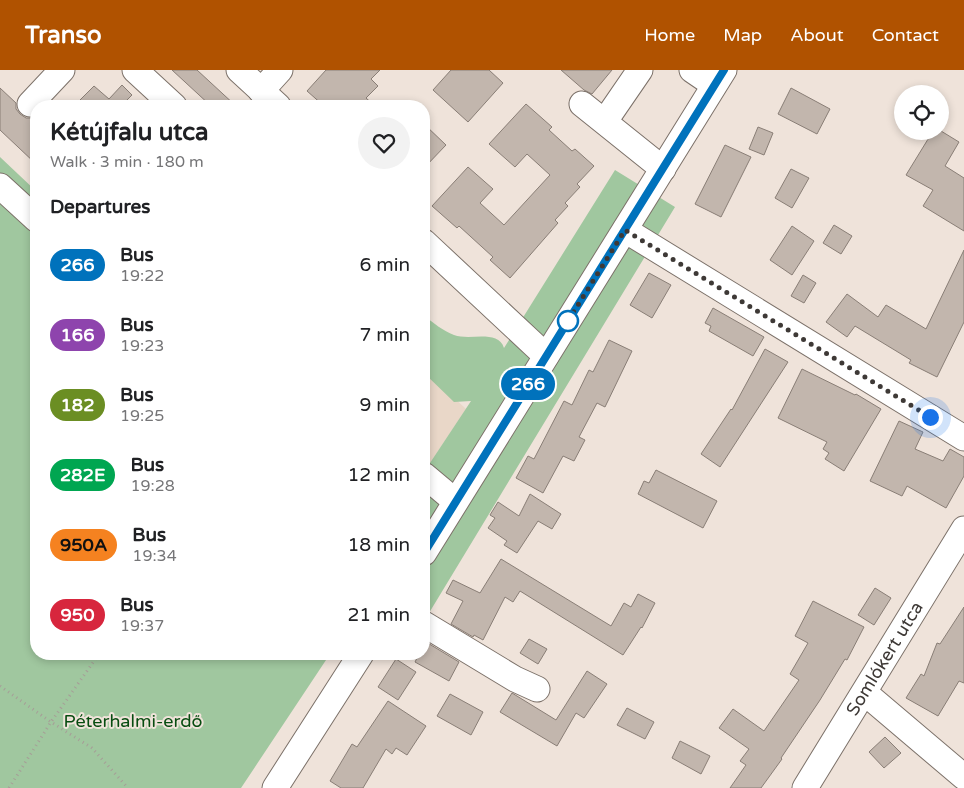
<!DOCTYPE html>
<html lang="en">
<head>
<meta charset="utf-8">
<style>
  body { margin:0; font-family:"Varela Round",sans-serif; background:#f2f2f2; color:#202124; height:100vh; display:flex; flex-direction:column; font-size:19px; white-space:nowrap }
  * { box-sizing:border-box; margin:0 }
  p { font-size:16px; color:#757577 }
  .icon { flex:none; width:28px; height:28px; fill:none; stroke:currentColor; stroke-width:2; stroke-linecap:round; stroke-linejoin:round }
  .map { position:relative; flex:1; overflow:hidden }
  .side { position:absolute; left:30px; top:30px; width:400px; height:560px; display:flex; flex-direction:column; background:#fff; border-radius:20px; box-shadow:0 2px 8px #0003 }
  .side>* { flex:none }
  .badge { padding:0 10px; border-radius:16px; font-size:18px; line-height:32px }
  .tools { position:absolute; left:894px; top:15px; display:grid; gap:10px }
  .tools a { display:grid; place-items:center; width:55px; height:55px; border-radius:50%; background:#fff; box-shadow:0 2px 8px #0003; font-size:25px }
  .you { position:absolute; width:25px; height:25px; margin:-12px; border:4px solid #fff; border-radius:50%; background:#1a73e8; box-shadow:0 0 0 8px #1a73e833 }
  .map>.badge { position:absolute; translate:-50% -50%; box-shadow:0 0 0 2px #fff }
  h2 { padding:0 20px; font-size:19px; line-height:45px }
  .round { display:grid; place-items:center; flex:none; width:52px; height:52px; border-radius:26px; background:#f2f2f2 }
  .head { display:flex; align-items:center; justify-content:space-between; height:85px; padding:0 20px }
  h1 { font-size:24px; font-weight:700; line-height:38px }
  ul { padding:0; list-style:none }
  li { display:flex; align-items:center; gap:15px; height:70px; padding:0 20px }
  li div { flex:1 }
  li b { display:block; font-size:19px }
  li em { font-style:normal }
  li .badge { min-width:55px; font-weight:700; text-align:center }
  header { display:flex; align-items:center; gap:30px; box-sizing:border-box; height:70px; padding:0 25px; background:#b05200; color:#fff }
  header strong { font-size:24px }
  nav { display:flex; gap:28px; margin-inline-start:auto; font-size:18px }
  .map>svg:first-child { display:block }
</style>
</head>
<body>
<header>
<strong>Transo</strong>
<nav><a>Home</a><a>Map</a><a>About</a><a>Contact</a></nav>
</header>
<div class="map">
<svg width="964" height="718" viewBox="0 0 964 718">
  <rect width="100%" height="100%" fill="#efe3da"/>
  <!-- built -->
  <path fill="#e9d7c8" d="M424,300L466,339L424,402Z"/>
  <!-- green -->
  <g fill="#a0c79f">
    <path d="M0,87L36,121V584H330L241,718H0Z"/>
    <path d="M615,100L675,137L429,543L424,539V402L471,331L454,332L424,303V246C434,253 443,261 454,265C470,271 498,259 504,278Z"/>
  </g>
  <!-- building -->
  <g fill="#c2b6ad" stroke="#897e76">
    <path d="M172,0H197L236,36H211Z"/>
    <path d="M326,0H380L371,9L378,16L366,28L375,36H324L307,21Z"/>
    <path d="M451,0H489L503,13L468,52L433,20Z"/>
    <path d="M561,0H612L592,24L584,20Z"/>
    <path d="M122,15L132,25L121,36H74L94,16L109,29Z"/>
    <path d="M0,18L16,33V39L20,44L26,48H32L36,52V94L0,60Z"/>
    <path d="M791,18L830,39L817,64L778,44Z"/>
    <path d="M526,34L552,57L549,60L572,81L575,79L594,96L577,114L580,117L565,133L568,136L555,150L558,153L510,208L490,190L493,187L459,156L457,158L432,136L468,97L493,119L480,133L504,155L550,105L527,84L515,97L489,74Z"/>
    <path d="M424,54L446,75L424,98Z"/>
    <path d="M758,57L773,63L764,85L749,79Z"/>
    <path d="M933,61H941L959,72L945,96L964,108V161L923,136L933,120L906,105Z"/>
    <path d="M725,75L751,87L721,147L695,134Z"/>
    <path d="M791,99L809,108L792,138L775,128Z"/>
    <path d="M834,155L852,166L841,184L823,173Z"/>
    <path d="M792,156L814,171L792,205L770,190Z"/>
    <path d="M964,180V252L937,307L909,293L911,290L855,256L847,267L826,252L847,224L878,247L886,235L926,259Z"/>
    <path d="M649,203L671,215L652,248L630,235Z"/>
    <path d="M803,205L816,213L804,233L791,226Z"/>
    <path d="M713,238L764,267L753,286L709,261L711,256L705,253Z"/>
    <path d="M609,270L632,281L605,337L597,333L579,367L585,370L574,391L563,386L543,423L516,408L528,386L534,389L564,331L572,335L589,300L593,302Z"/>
    <path d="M765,279L788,292L720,397L701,384L731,339L732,340Z"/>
    <path d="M802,299L855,325L856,324L881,339L844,401L825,389L829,383L823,379L827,372L778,348Z"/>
    <path d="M899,351L923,362L915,379L943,391L950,379L964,387V406L946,438L907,416L902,426L870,411Z"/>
    <path d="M656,400L717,431L703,458L638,424L644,411L649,413Z"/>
    <path d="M530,424L561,444L552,459L538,451L517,483L504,475L507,471L488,458L495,448L490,445L498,432L519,446Z"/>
    <path d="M501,489L611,556L624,533L631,537L638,524L655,533L642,558L641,557L623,585L520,521L513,532L505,527L483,570L474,565L473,567L451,554L463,531L446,523L453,510L480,523Z"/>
    <path d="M875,518L891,528L874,555L858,545Z"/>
    <path d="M813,531L864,557L847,590L845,589L820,630L781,688L782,689L761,718H730L746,695L740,691L749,679L719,658L733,639L764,661L799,610L790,604L808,573L795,566Z"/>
    <path d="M964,537V613L959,611L938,646L906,628L921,604L924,606L937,573L940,574Z"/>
    <path d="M529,569L547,579L538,594L520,583Z"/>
    <path d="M426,572L459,592L449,611L415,592L419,584H424V575Z"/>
    <path d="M396,589L416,602L398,630L378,617Z"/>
    <path d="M587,601L607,614L584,648L576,643L557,676L500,642L512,623L556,650Z"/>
    <path d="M450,624L483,642L471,665L437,646Z"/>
    <path d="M388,631L426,656L407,685L396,678L392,684L386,679L363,718H341L330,711L352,674L357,677Z"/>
    <path d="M627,638L654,652L645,669L617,655Z"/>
    <path d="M885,667L901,683L884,698L869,682Z"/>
    <path d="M680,671L710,686L701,704L672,688Z"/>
  </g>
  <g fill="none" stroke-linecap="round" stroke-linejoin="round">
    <defs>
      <g id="minor">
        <path d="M135,0L174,36"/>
        <path d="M239,0L278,36"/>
        <path d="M692,0L714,15"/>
        <path d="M261,21L280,0"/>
        <path d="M30,34L62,0"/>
        <path d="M582,34L663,99"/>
        <path d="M605,51L640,0"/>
        <path d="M0,116L36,149"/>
        <path d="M625,160L964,368"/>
        <path d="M424,172L546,286"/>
        <path d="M424,405L455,431"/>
        <path d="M424,483L724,0"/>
        <path d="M424,554L515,609L537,619"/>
        <path d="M865,623L964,707"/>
        <path d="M275,718L361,584"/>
        <path id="s1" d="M805,718L964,459"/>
      </g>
    </defs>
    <!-- minor casing -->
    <use href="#minor" stroke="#7c7169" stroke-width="27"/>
    <!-- path -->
    <g stroke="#a69d97" stroke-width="3" stroke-dasharray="1 4" stroke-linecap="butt">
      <path d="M0,616L51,652L92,678L128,718"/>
      <path d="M9,718L51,652L99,584"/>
    </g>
    <!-- minor -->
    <use href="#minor" stroke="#fff" stroke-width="25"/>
  </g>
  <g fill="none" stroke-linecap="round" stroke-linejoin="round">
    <defs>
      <path id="line" d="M424,483L724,0"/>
    </defs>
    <!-- line casing -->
    <use href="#line" stroke="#fff" stroke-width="11"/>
    <!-- line -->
    <use href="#line" stroke="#0072bc" stroke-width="8"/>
    <!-- walk -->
    <path stroke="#3e3936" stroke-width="5" stroke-dasharray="0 9" d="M568,251L566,254L625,160L930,347"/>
  </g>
  <!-- markers -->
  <circle fill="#fff" stroke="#0072bc" stroke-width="2.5" cx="568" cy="251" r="10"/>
  <g text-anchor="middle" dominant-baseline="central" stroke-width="4" stroke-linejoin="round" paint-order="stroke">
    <!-- street labels -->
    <g font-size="18" fill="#3e3936" stroke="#efe3da">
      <text stroke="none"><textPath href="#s1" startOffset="152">Somlókert utca</textPath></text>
    </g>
    <!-- park labels -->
    <g font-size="18" fill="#074c10" stroke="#efe3da">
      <text x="133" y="651">Péterhalmi-erdő</text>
    </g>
  </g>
</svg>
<div class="tools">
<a><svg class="icon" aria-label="locate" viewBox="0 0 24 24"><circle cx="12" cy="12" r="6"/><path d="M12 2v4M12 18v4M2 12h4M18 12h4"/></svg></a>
</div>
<div class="you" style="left:930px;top:347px"></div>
<b class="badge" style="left:528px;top:314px;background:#0072bc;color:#fff">266</b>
<section class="side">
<div class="head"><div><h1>Kétújfalu utca</h1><p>Walk · 3 min · 180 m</p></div><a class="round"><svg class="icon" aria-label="heart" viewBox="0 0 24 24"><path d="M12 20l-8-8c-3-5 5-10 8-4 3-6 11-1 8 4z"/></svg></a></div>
<h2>Departures</h2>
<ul>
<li><span class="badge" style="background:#0072bc;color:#fff">266</span><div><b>Bus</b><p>19:22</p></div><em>6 min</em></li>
<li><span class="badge" style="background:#8e44ad;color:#fff">166</span><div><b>Bus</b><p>19:23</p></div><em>7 min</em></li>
<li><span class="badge" style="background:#6b8e23;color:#fff">182</span><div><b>Bus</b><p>19:25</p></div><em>9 min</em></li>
<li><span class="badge" style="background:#00a651;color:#fff">282E</span><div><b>Bus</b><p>19:28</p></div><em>12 min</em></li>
<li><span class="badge" style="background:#f58220;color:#111">950A</span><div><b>Bus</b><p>19:34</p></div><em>18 min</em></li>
<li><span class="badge" style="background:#d7263d;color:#fff">950</span><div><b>Bus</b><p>19:37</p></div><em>21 min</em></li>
</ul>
</section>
</div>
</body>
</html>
